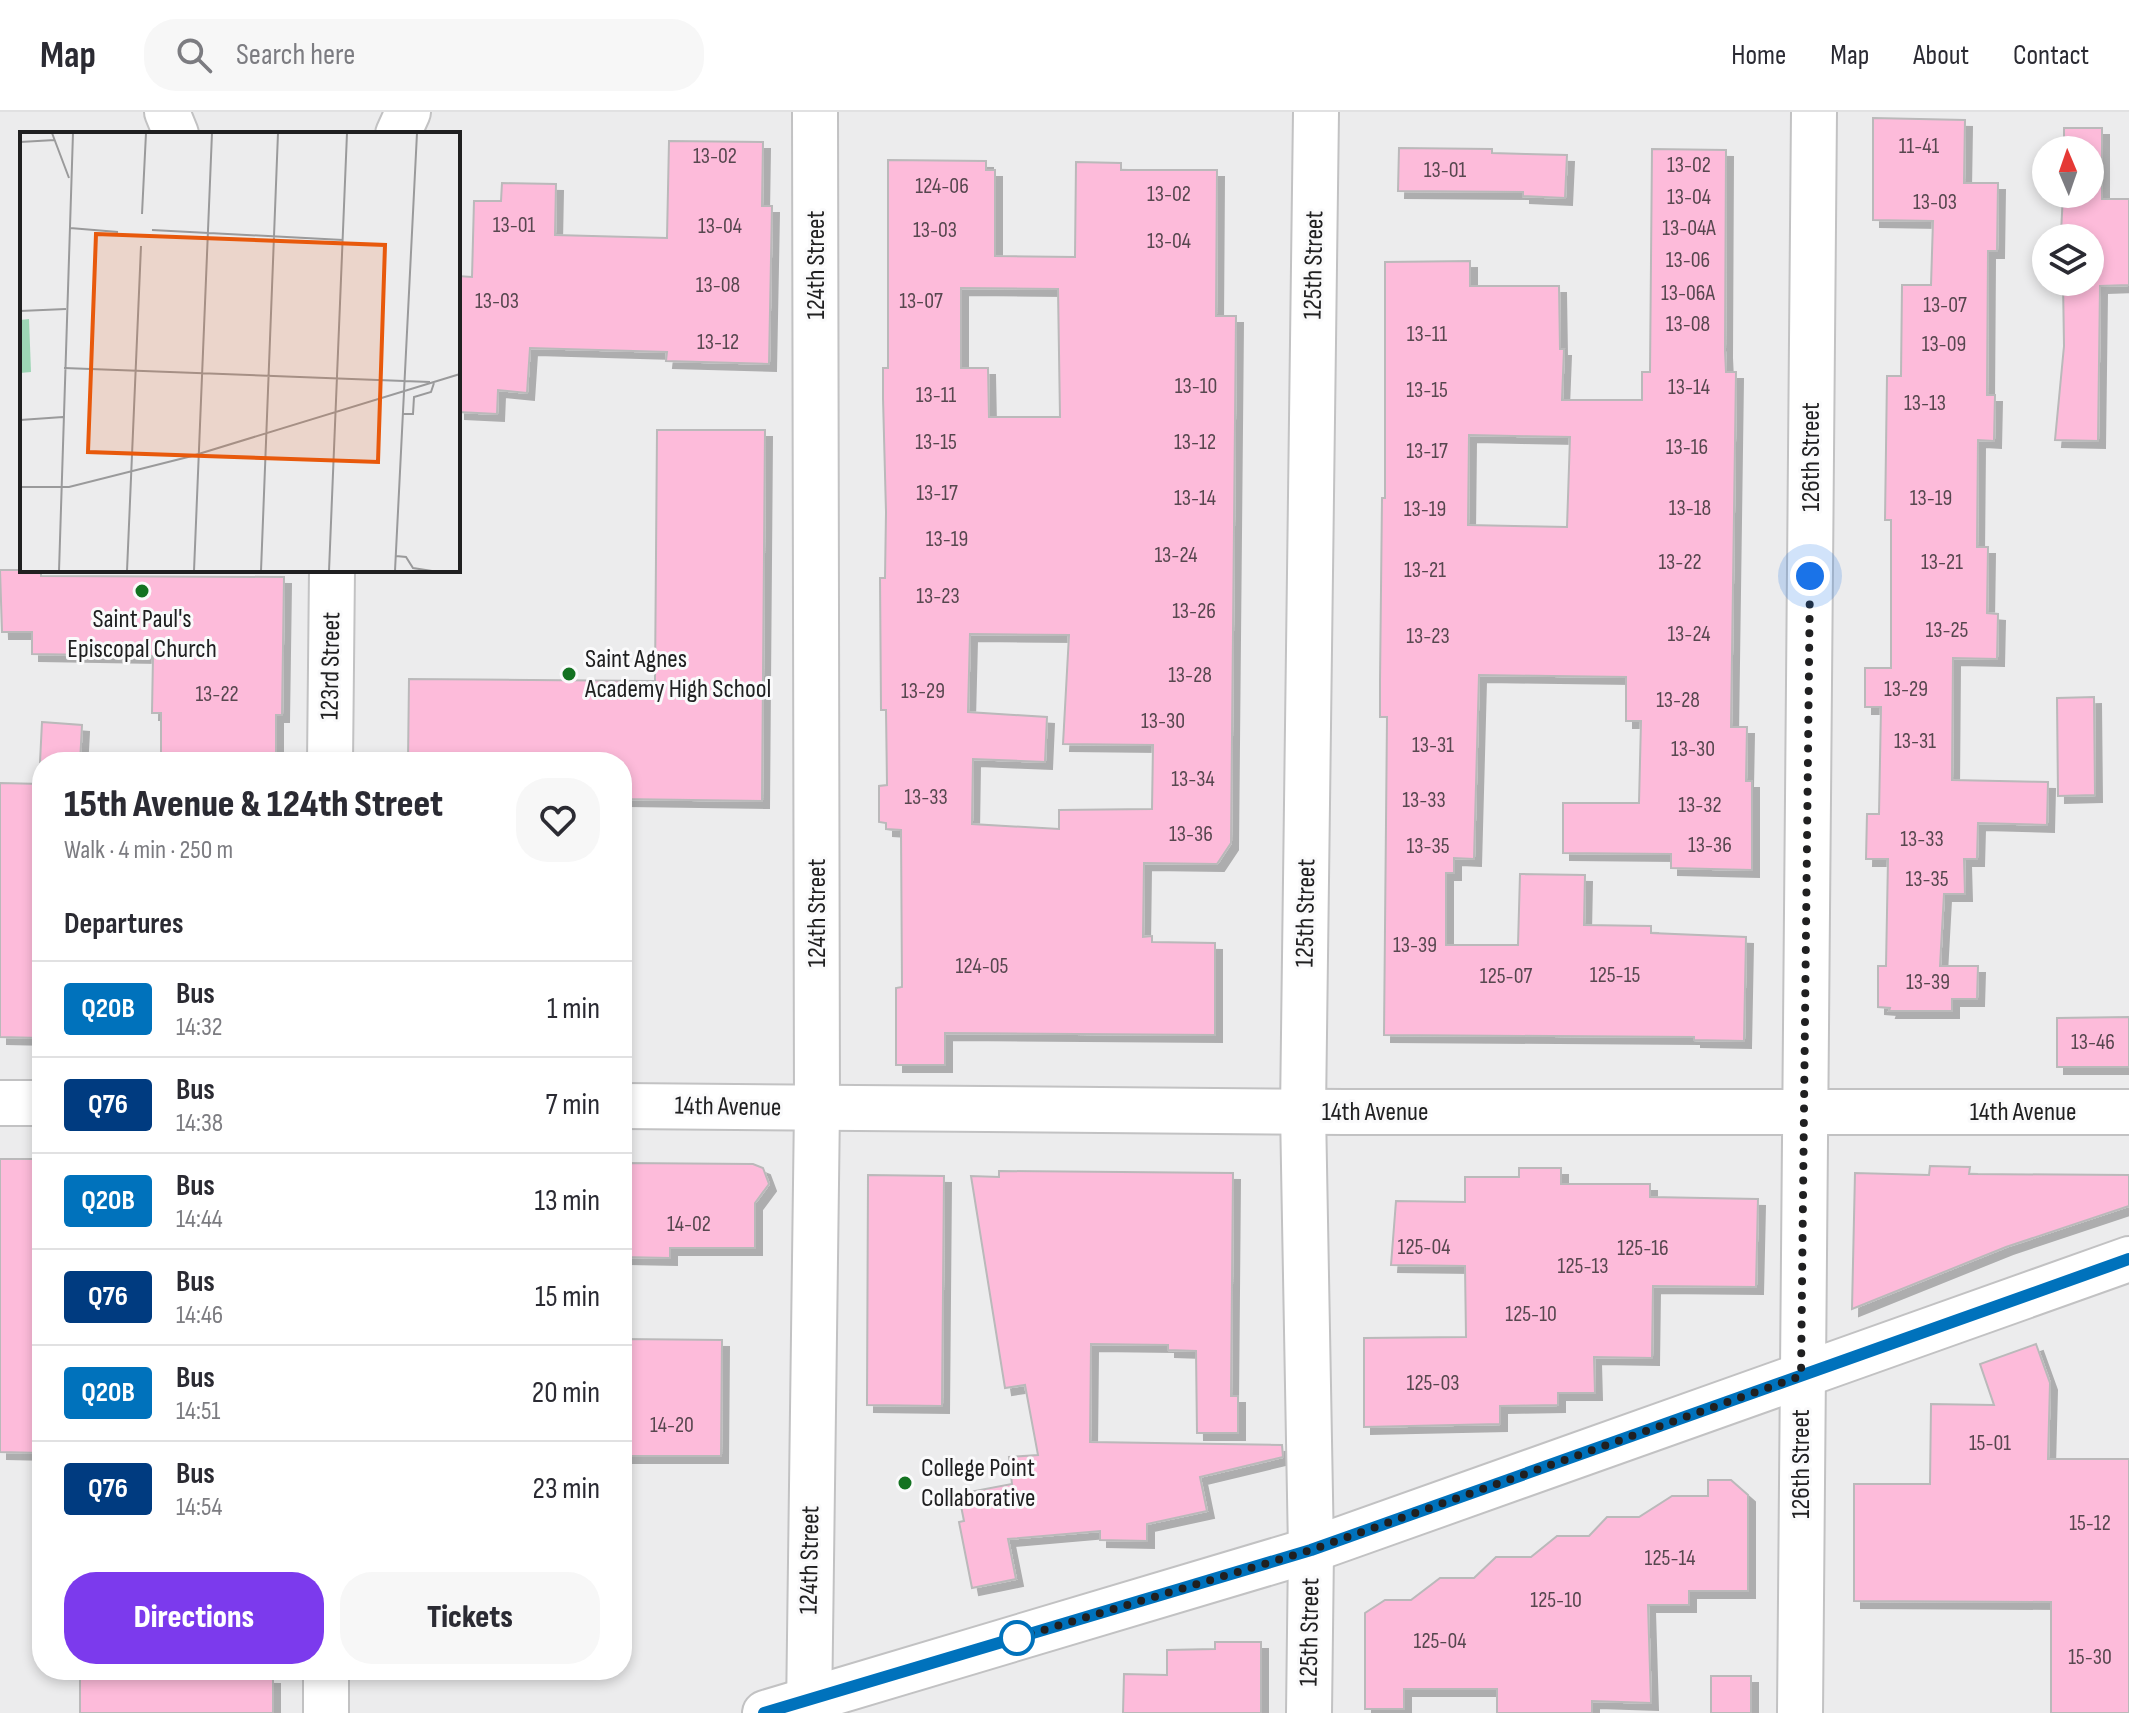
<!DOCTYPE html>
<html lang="en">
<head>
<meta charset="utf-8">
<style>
  body { margin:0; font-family:"Sofia Sans Condensed",sans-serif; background:#f7f7f7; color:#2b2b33; height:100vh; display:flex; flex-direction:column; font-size:30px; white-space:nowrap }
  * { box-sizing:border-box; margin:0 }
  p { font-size:26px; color:#7c7c81 }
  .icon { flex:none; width:44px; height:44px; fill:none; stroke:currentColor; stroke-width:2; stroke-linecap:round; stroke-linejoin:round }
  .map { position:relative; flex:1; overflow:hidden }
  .side { position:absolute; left:32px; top:640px; width:600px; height:928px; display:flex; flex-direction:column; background:#fff; border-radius:32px; box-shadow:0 4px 12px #0003 }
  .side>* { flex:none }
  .badge { padding:0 16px; border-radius:6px; font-size:28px; line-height:52px }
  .needle { width:52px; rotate:358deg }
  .fabs { position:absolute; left:2032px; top:24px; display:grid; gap:16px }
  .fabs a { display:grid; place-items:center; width:72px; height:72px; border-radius:50%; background:#fff; box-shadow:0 4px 12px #0003; font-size:40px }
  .you { position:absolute; width:40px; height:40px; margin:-20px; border:6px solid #fff; border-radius:50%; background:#1a73e8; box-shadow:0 0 0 12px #1a73e833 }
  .map>.badge { position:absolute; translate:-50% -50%; box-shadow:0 0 0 4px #fff }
  h2 { padding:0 32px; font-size:30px; line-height:72px }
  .round { display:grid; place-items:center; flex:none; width:84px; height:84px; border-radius:32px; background:#f7f7f7 }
  .headline { display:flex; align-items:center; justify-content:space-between; height:136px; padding:0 32px }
  h1 { font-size:38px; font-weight:800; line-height:60px }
  .action { display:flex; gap:16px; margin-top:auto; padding:16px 32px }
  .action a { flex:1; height:92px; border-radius:32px; background:#7c3aed; color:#fff; font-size:32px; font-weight:800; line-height:92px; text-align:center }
  .action a+a { background:#f7f7f7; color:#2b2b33 }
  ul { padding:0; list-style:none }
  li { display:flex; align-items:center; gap:24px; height:96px; padding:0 32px; border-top:2px solid #e1e1e2 }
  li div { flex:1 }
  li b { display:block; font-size:30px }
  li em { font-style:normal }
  li .badge { min-width:88px; font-weight:700; text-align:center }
  header { display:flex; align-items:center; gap:48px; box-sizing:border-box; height:112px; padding:0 40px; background:#fff; border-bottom:2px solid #e1e1e2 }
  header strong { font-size:38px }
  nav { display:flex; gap:44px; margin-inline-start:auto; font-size:28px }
  .search { width:560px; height:72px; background:#f7f7f7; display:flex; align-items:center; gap:20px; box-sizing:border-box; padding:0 28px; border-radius:32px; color:#7c7c81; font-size:30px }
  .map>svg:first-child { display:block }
</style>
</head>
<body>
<header>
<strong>Map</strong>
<div class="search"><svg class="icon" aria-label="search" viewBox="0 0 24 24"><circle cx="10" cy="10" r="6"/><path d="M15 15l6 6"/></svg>Search here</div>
<nav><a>Home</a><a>Map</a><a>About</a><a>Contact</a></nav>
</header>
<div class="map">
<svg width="2129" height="1601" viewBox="0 0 2129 1601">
  <defs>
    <filter id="shadow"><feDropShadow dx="7" dy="7" stdDeviation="0" flood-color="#0004"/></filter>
  </defs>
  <rect width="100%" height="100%" fill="#ececed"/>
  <!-- building -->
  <g fill="#fdbbda" stroke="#bab9ba" stroke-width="2" fill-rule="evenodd" filter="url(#shadow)">
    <path d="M1873,6L1965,8L1964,71H1998L1997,139H1988L1987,283H1995L1994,329L1978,328L1977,435H1988L1987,501L1998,502L1997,547L1953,546L1952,668L2048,670L2047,713L1978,711L1977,747H1964L1965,782H1944L1940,854H1978L1977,887H1952V899H1889L1890,896L1878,895V854H1886L1888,747H1866L1867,702H1879L1881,595H1865V556H1891V408H1885L1887,264H1901L1902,173H1931L1933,109L1873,108Z"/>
    <path d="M2064,16H2102V87H2129V173L2100,174L2098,329L2055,328L2064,234L2063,170H2090V126H2063L2061,121L2063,82H2090V38H2064Z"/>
    <path d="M669,29L763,30L762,94H772L769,252L666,249L667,240L530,236L527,281L498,278L497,302L458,300V164L472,165L474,89H501L502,71L556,72L555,123L667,126Z"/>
    <path d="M1399,36L1492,37V41L1567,43L1565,86L1523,84V80L1398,79Z"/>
    <path d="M1652,37L1726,38L1725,239L1726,260H1736L1731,615H1747L1746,669H1752V758L1671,756V742L1563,741V691H1639L1641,609H1626V565L1479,563L1474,747L1454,746V761H1446V833H1518L1520,762L1585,763L1584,813L1651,814V821L1746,825L1744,929L1694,928V925L1384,923L1387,605H1380V569L1382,386H1385V150L1470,149V174H1559L1560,237H1564L1562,288H1642V260H1650ZM1469,323L1570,325L1567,415L1468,413Z"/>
    <path d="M888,48L986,49V58H995V144L1075,145L1076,50L1121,51V58H1217L1216,204H1236L1231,731L1217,752L1144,751L1143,825L1152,824V830L1215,831V923L945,921V953H896V876L902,875L901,718L886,717V711L879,710V674L887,673L886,598H881L880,466H885L886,400L883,286V256H888ZM961,176L1058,177L1060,305H989L988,256H961ZM970,522L1069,523L1063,632L1153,633L1152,697L1059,698V717L972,712L973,647L1045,650L1047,605L968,600Z"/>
    <path d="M657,318H765L762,689L622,687V650H408L409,567L655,569Z"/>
    <path d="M0,458H41V464L284,465L282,603H276V650H161V601H152L153,544L32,542V520H2Z"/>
    <path d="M2094,585L2095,683L2058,684L2057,586Z"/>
    <path d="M42,610L82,613L80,650H40Z"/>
    <path d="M0,671L42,672L38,850H42V926L0,925Z"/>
    <path d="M2129,905V955H2057V906Z"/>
    <path d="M0,1047H42V1341L0,1340Z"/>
    <path d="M622,1051L753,1052L763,1056L769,1072L755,1091V1136H670V1146L622,1145Z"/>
    <path d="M1930,1054L1970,1055L1969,1062L2129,1063V1094L2006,1135L1852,1197L1855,1061L1929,1063Z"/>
    <path d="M1519,1056H1561V1072H1650V1085L1758,1087L1756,1175L1653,1174L1652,1246L1594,1245L1595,1281H1558V1293L1500,1294V1312L1364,1315V1226L1466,1225L1465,1154L1391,1153L1396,1089L1465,1090V1065H1519Z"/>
    <path d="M999,1059L1233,1061L1231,1284H1238V1321H1197L1196,1239L1168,1238V1233L1091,1232L1090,1330L1282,1333L1283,1345L1200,1365L1207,1399L1147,1412V1429L1100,1428V1419L1008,1427L1016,1467L972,1476L959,1410L964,1409L960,1389L965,1388L964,1381L1012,1372L1009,1345L1038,1343L1025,1273L1005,1276L971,1064L999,1065Z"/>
    <path d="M868,1063L944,1064L942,1294L867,1293Z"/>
    <path d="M622,1227L722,1228L721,1344H622Z"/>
    <path d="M2036,1232L2050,1271L2048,1347H2129V1601H2051V1490L1854,1489V1372H1930L1931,1292L1994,1293L1980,1252Z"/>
    <path d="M1708,1368H1731L1748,1383V1479H1689V1493H1648L1651,1591L1592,1589V1601H1497V1577H1404V1597H1365V1501L1385,1488H1411L1440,1466H1474L1496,1445H1531L1557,1424H1589L1607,1405H1639L1672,1384H1708Z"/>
    <path d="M1215,1530H1261V1601H1123L1124,1562L1167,1563V1538L1215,1537Z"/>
    <path d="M80,1558H152V1564L273,1565V1601H80Z"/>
    <rect x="1711" y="1564" width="40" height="37"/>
  </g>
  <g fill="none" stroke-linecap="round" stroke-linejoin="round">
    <defs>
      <g id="minor">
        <path d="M167,0L176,22"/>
        <path d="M398,22L408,0"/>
        <path d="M330,650L332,458"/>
        <path d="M326,1601V1558"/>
        <path d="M809,1601L817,996L815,0"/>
        <path d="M1309,1601L1311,1438L1303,999L1316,0"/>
        <path d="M1800,1601L1814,0"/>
      </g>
      <g id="tertiary">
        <path d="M0,991H42"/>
        <path d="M622,994L1345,1000H2129"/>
        <path d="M765,1601L1311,1438L2129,1147"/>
      </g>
    </defs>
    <!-- minor casing -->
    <use href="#minor" stroke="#c2c2c3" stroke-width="48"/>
    <!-- tertiary casing -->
    <use href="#tertiary" stroke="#c2c2c3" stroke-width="48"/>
    <!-- minor -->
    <use href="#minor" stroke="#fff" stroke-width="44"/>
    <!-- tertiary -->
    <use href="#tertiary" stroke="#fff" stroke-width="44"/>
  </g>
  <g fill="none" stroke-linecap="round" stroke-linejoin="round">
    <defs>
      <path id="line" d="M764,1601L1311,1438L2129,1147"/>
    </defs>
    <!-- line casing -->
    <use href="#line" stroke="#fff" stroke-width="18"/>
    <!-- line -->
    <use href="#line" stroke="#0072bc" stroke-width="12"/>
    <!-- walk -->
    <path stroke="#202021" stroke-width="8" stroke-dasharray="0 14.4" d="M1017,1526L1311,1438L1801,1264L1810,464"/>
  </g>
  <!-- markers -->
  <g fill="#137221" stroke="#fafafb" stroke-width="3">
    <circle cx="142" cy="479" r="8"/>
    <circle cx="569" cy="562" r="8"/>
    <circle cx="905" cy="1371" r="8"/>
  </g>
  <circle fill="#fff" stroke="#0072bc" stroke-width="4" cx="1017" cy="1526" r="16"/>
  <g text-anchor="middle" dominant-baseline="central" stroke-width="6" stroke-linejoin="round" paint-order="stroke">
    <!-- number labels -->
    <g font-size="22" fill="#57474f">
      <text x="1919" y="34">11-41</text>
      <text x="715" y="44">13-02</text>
      <text x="1689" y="53">13-02</text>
      <text x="1445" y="58">13-01</text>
      <text x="942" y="74">124-06</text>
      <text x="1169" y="82">13-02</text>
      <text x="1689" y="85">13-04</text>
      <text x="1935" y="90">13-03</text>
      <text x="514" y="113">13-01</text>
      <text x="720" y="114">13-04</text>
      <text x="1689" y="116">13-04A</text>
      <text x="935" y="118">13-03</text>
      <text x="1169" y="129">13-04</text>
      <text x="1688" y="148">13-06</text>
      <text x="718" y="173">13-08</text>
      <text x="1688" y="181">13-06A</text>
      <text x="497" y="189">13-03</text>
      <text x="921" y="189">13-07</text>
      <text x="1945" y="193">13-07</text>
      <text x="1688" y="212">13-08</text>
      <text x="1427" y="222">13-11</text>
      <text x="718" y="230">13-12</text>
      <text x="1944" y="232">13-09</text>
      <text x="1196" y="274">13-10</text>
      <text x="1689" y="275">13-14</text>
      <text x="1427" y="278">13-15</text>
      <text x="936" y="283">13-11</text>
      <text x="1925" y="291">13-13</text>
      <text x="936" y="330">13-15</text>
      <text x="1195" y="330">13-12</text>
      <text x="1687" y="335">13-16</text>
      <text x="1427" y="339">13-17</text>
      <text x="937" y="381">13-17</text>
      <text x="1195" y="386">13-14</text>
      <text x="1931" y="386">13-19</text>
      <text x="1690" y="396">13-18</text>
      <text x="1425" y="397">13-19</text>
      <text x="947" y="427">13-19</text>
      <text x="1176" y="443">13-24</text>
      <text x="1680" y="450">13-22</text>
      <text x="1942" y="450">13-21</text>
      <text x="1425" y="458">13-21</text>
      <text x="938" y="484">13-23</text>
      <text x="1194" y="499">13-26</text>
      <text x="1947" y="518">13-25</text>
      <text x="1689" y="522">13-24</text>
      <text x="1428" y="524">13-23</text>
      <text x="1190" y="563">13-28</text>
      <text x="1906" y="577">13-29</text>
      <text x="923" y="579">13-29</text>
      <text x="217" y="582">13-22</text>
      <text x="1678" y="588">13-28</text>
      <text x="1163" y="609">13-30</text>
      <text x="1915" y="629">13-31</text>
      <text x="1433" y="633">13-31</text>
      <text x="1693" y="637">13-30</text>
      <text x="1193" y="667">13-34</text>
      <text x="926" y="685">13-33</text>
      <text x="1424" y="688">13-33</text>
      <text x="1700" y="693">13-32</text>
      <text x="1191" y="722">13-36</text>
      <text x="1922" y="727">13-33</text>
      <text x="1710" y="733">13-36</text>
      <text x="1428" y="734">13-35</text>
      <text x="1927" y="767">13-35</text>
      <text x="1415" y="833">13-39</text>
      <text x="982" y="854">124-05</text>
      <text x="1615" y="863">125-15</text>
      <text x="1506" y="864">125-07</text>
      <text x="1928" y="870">13-39</text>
      <text x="2093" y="930">13-46</text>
      <text x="689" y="1112">14-02</text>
      <text x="1424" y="1135">125-04</text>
      <text x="1643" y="1136">125-16</text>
      <text x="1583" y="1154">125-13</text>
      <text x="1531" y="1202">125-10</text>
      <text x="1433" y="1271">125-03</text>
      <text x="672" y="1313">14-20</text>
      <text x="1990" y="1331">15-01</text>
      <text x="2090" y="1411">15-12</text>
      <text x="1670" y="1446">125-14</text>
      <text x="1556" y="1488">125-10</text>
      <text x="1440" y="1529">125-04</text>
      <text x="2090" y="1545">15-30</text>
    </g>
    <!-- street labels -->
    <g font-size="26" fill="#202021" stroke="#fafafb">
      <text transform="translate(816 153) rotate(-90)">124th Street</text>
      <text transform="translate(1314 153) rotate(-89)">125th Street</text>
      <text transform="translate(1811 345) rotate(-90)">126th Street</text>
      <text transform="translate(331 554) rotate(-89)">123rd Street</text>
      <text transform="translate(817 801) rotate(-90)">124th Street</text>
      <text transform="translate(1306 801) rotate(-89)">125th Street</text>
      <text transform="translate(728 995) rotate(1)">14th Avenue</text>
      <text x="1375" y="1000">14th Avenue</text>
      <text x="2023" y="1000">14th Avenue</text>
      <text transform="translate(1801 1352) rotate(-90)">126th Street</text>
      <text transform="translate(810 1448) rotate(-89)">124th Street</text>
      <text transform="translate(1310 1520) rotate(-89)">125th Street</text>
    </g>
    <!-- poi labels -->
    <g font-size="26" fill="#202021" stroke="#fafafb" text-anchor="start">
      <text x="142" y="507" text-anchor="middle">Saint Paul's<tspan x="142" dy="30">Episcopal Church</tspan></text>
      <text x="585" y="547">Saint Agnes<tspan x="585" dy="30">Academy High School</tspan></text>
      <text x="921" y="1356">College Point<tspan x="921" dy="30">Collaborative</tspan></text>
    </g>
  </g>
  <!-- overview -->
  <g transform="translate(20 20)">
    <rect width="440" height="440" fill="#ececed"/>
    <path d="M9,187L11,240L0,241V188Z" fill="#9dd6b5"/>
    <path fill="none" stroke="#9a9a9b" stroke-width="2" d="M32,1L49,46M0,10L35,8M122,82L126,1M50,96L98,100M132,98L323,108M0,179L46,177M44,236L410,250M382,282H393L394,265L411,260L414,251M0,288L43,285M0,355H49L172,324L440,242M376,424L386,425L393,436L412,439M39,439L53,1M107,439L121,114M174,439L192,1M241,439L258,1M309,439L327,1M375,439L397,1"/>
    <path fill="#e8590c" fill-opacity="0.15" stroke="#e8590c" stroke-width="4" d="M76,102L365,113L358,330L68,320Z"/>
    <rect width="440" height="440" fill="none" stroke="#202021" stroke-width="4"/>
  </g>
</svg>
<div class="fabs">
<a><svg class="needle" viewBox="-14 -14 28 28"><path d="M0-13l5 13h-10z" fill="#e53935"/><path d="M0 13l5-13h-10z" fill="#7c7c81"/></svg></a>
<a><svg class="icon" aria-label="layers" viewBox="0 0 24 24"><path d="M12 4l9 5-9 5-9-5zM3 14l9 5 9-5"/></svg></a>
</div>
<div class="you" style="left:1810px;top:464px"></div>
<section class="side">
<div class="headline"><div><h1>15th Avenue &amp; 124th Street</h1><p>Walk · 4 min · 250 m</p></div><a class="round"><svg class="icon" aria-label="heart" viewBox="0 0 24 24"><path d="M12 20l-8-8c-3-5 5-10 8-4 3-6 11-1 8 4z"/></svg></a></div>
<h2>Departures</h2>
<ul>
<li><span class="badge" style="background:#0072bc;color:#fff">Q20B</span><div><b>Bus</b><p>14:32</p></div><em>1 min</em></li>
<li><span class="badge" style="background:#003b80;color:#fff">Q76</span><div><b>Bus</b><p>14:38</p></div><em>7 min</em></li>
<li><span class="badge" style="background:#0072bc;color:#fff">Q20B</span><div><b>Bus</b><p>14:44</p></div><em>13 min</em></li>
<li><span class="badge" style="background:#003b80;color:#fff">Q76</span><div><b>Bus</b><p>14:46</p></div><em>15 min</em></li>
<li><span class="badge" style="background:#0072bc;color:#fff">Q20B</span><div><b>Bus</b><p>14:51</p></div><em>20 min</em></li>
<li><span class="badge" style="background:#003b80;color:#fff">Q76</span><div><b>Bus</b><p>14:54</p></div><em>23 min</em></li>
</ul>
<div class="action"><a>Directions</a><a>Tickets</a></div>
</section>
</div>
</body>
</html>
